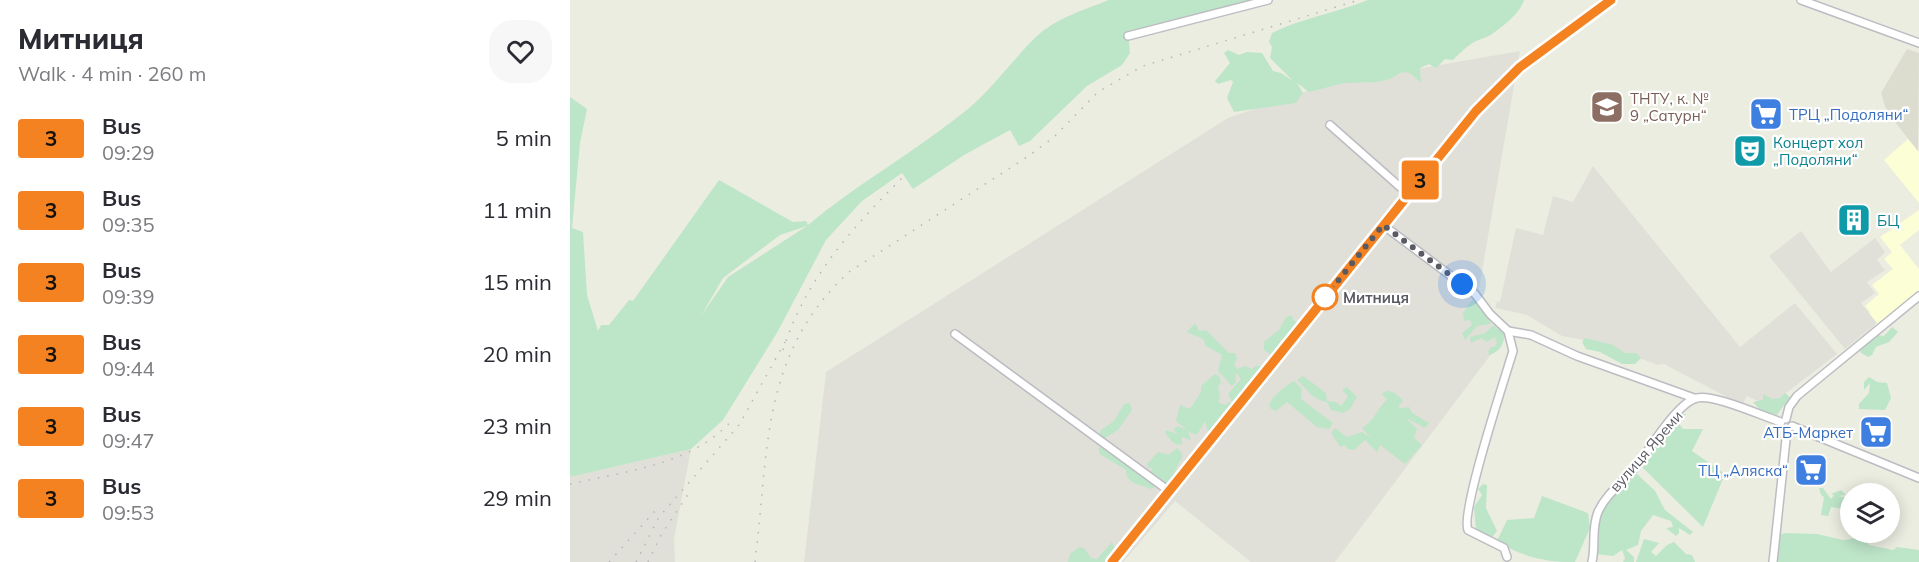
<!DOCTYPE html>
<html lang="en">
<head>
<meta charset="utf-8">
<style>
  body { margin:0; font-family:Mulish,sans-serif; background:#f7f7f7; color:#2b2b33; height:100vh; display:flex; flex-direction:column; font-size:22px; white-space:nowrap }
  * { box-sizing:border-box; margin:0 }
  p { font-size:20px; color:#7c7c81 }
  .icon { flex:none; width:33px; height:33px; fill:none; stroke:currentColor; stroke-width:2; stroke-linecap:round; stroke-linejoin:round }
  .map { position:relative; flex:1; overflow:hidden }
  .details { display:flex; flex-direction:column; background:#fff; width:570px }
  .details>* { flex:none }
  .badge { padding:0 12px; border-radius:4px; font-size:21px; line-height:39px }
  .fabs { position:absolute; left:1270px; top:483px; display:grid; gap:12px }
  .fabs a { display:grid; place-items:center; width:60px; height:60px; border-radius:50%; background:#fff; box-shadow:0 3px 15px #0003; font-size:30px }
  .you { position:absolute; width:30px; height:30px; margin:-15px; border:4px solid #fff; border-radius:50%; background:#1a73e8; box-shadow:0 0 0 9px #1a73e833 }
  .map>.badge { position:absolute; translate:-50% -50%; box-shadow:0 0 0 3px #fff }
  .round { display:grid; place-items:center; flex:none; width:63px; height:63px; border-radius:24px; background:#f7f7f7 }
  .overview { display:flex; align-items:center; justify-content:space-between; height:102px; padding:0 18px }
  h1 { font-size:28px; font-weight:800; line-height:45px }
  ul { padding:0; list-style:none }
  li { display:flex; align-items:center; gap:18px; height:72px; padding:0 18px }
  li div { flex:1 }
  li b { display:block; font-size:22px }
  li em { font-style:normal }
  li .badge { min-width:66px; font-weight:700; text-align:center }
  main { display:flex; flex:1; min-height:0 }
  .map>svg:first-child { display:block }
</style>
</head>
<body>
<main>
<section class="details">
<div class="overview"><div><h1>Митниця</h1><p>Walk · 4 min · 260 m</p></div><a class="round"><svg class="icon" aria-label="heart" viewBox="0 0 24 24"><path d="M12 20l-8-8c-3-5 5-10 8-4 3-6 11-1 8 4z"/></svg></a></div>
<ul>
<li><span class="badge" style="background:#f58220;color:#111">3</span><div><b>Bus</b><p>09:29</p></div><em>5 min</em></li>
<li><span class="badge" style="background:#f58220;color:#111">3</span><div><b>Bus</b><p>09:35</p></div><em>11 min</em></li>
<li><span class="badge" style="background:#f58220;color:#111">3</span><div><b>Bus</b><p>09:39</p></div><em>15 min</em></li>
<li><span class="badge" style="background:#f58220;color:#111">3</span><div><b>Bus</b><p>09:44</p></div><em>20 min</em></li>
<li><span class="badge" style="background:#f58220;color:#111">3</span><div><b>Bus</b><p>09:47</p></div><em>23 min</em></li>
<li><span class="badge" style="background:#f58220;color:#111">3</span><div><b>Bus</b><p>09:53</p></div><em>29 min</em></li>
</ul>
</section>
<div class="map">
<svg width="1349" height="562" viewBox="0 0 1349 562">
  <rect width="100%" height="100%" fill="#ecede1"/>
  <!-- commercial -->
  <g fill="#fcfed5">
    <path d="M1338,139L1349,152V203L1314,160Z"/>
    <path d="M1349,210V230L1330,245L1349,269V290L1306,326L1298,316L1300,312L1295,306L1309,294L1302,285L1323,269L1314,259L1322,252L1310,237Z"/>
  </g>
  <!-- industrial -->
  <g fill="#e0e0d9">
    <path d="M950,51L906,306L934,337L765,562H681L605,501L553,562H234L256,372L658,118L755,85Z"/>
    <path d="M1023,166L1170,347L1225,303L1267,354L1207,400L1194,404L1177,396L1172,405L1094,364L1088,365L1029,343L992,336L957,315L925,308L927,301L930,302L946,228L973,235L983,196L1003,202Z"/>
    <path d="M1231,231L1261,272L1305,238L1315,252L1307,260L1315,270L1297,282L1305,293L1291,303L1307,323L1275,349L1199,256Z"/>
    <path d="M121,449L104,539L105,562H0V477Z"/>
  </g>
  <!-- education -->
  <path fill="#dcddcf" d="M1337,49L1349,53L1348,151L1317,112L1311,93Z"/>
  <!-- green -->
  <g fill="#bde5c8" fill-rule="evenodd">
    <path d="M539,0H696L558,31L560,53L552,65L517,86L460,141L449,146L440,130L394,155L343,189L332,173L292,201L256,240L208,331L153,420L121,449L0,477V97L17,109L10,143L2,228L13,232L17,295L28,331L31,325H39L59,300L63,301L149,180L223,222L236,221L238,225C287,184 343,153 393,113C421,91 441,61 466,37C486,18 514,10 539,0ZM237,226L158,277L131,316L153,278L210,235Z"/>
    <path d="M798,0H954C950,14 931,28 919,36C913,39 906,40 901,44C895,48 889,54 883,60L875,59L866,68L859,64L850,68L851,83L840,73L832,72L820,79L807,82L774,83L739,92L727,83L733,93L726,103L664,112L657,98L663,82L661,80L648,84L645,81L660,63L654,53L658,50L669,55L677,52L692,53L703,71L711,73L723,81L700,58L702,47L699,42L702,33C732,18 766,13 798,0Z"/>
    <path d="M902,300L915,311L921,324L907,326L895,340L892,333L902,325L900,320L894,321L893,313Z"/>
    <path d="M722,315L723,320L728,323L717,338L710,341L712,345L705,353L700,354L694,350V342L709,330L716,317Z"/>
    <path d="M625,323L629,331L636,330L659,353H665L667,359L664,365L667,369L675,366L682,369L686,366H693L665,402H662L658,394L671,379L666,373V382L662,386L648,371L652,355L636,346L633,339L617,332Z"/>
    <path d="M924,325L928,329H934C936,341 931,352 919,355L918,351L921,347H925L927,342L924,337L917,342L911,338L901,343L900,337L915,333Z"/>
    <path d="M1322,327L1328,332L1319,342L1306,347L1302,355L1298,357L1290,352L1291,348L1307,335L1314,336Z"/>
    <path d="M1015,338L1043,345L1055,353H1066L1071,358L1065,364H1052L1030,352L1016,349L1012,342Z"/>
    <path d="M645,374L649,376L651,383L648,386L650,398L648,402L655,405L660,402L663,405L662,410L652,415L651,423L641,431H638L635,421L627,435L618,431L621,440L612,437V444C604,447 599,438 595,432L596,430L607,434L603,429L608,426L617,430L606,421L610,405L620,409L631,392V386Z"/>
    <path d="M733,376L756,393L757,401L766,402L771,406L778,396L772,390L777,387L787,397L780,409L773,413L761,410L757,402C744,401 736,388 727,380Z"/>
    <path d="M1299,377L1307,382L1317,383L1321,398L1315,410L1289,409V404L1299,393L1300,383L1294,390V382Z"/>
    <path d="M724,381L732,389L731,399L763,423L759,429L747,427L717,402L706,411L701,409L699,404C706,393 715,386 724,381Z"/>
    <path d="M816,391C823,390 829,396 833,401L828,406L830,408L839,407L842,413L859,423L855,428L836,418L847,429L844,438L852,445L835,464L810,445L807,452L795,440L784,450L778,449L774,445L770,447L761,433L765,428L777,437L792,432L801,438L792,428C805,421 807,408 817,400L812,394Z"/>
    <path d="M1215,393L1220,397L1207,415L1192,412L1183,402L1193,400V394L1202,399L1210,398Z"/>
    <path d="M560,403L562,410L548,430L533,439L529,436L531,430L544,421L554,404Z"/>
    <path d="M1112,414H1116L1109,424L1113,429H1133L1122,451L1155,474L1133,527L1071,466L1096,426Z"/>
    <path d="M535,447L587,486L581,489C571,484 556,485 556,470L530,454L528,448Z"/>
    <path d="M607,448L612,453V458C606,466 605,477 597,483L589,482L580,473L583,468H578L577,464L588,452L599,455Z"/>
    <path d="M1064,471L1085,491L1095,510L1123,532L1120,535L1109,528V533L1106,536L1096,528L1103,527L1101,521L1083,515L1071,531L1068,545L1056,550L1064,557V562H1053L1055,558L1052,550L1043,556L1026,554L1025,523L1031,508Z"/>
    <path d="M913,484L917,485L916,508L927,531L922,537H916L906,530L904,507L912,495L908,489Z"/>
    <path d="M1249,488H1253L1261,499L1264,495L1261,494L1271,490L1276,495L1268,496L1279,498L1281,495L1280,510L1261,507L1258,516L1251,515L1254,497L1251,495Z"/>
    <path d="M972,496L1018,513L1020,528L1005,562C975,562 952,557 927,541L937,520L964,518Z"/>
    <path d="M1216,533L1247,534L1273,540L1292,537L1299,545L1323,550L1327,547L1349,550V562H1205L1211,534Z"/>
    <path d="M1074,539L1089,543L1081,552L1086,556L1097,545L1104,542L1116,554L1122,555L1125,562H1066Z"/>
    <path d="M542,542L545,549L538,562H498L500,554L509,547L514,548L521,558L527,559Z"/>
  </g>
  <g fill="none" stroke-linecap="round" stroke-linejoin="round">
    <defs>
      <g id="minor">
        <path d="M1231,0L1349,43"/>
        <path d="M558,36L698,0"/>
        <path d="M760,125L838,194"/>
        <path d="M813,225L905,294L920,314L938,331L943,351C935,378 890,513 898,530L934,548L937,557"/>
        <path d="M938,331L961,335L1007,356L1124,398"/>
        <path d="M385,334L599,491"/>
        <path d="M1216,419L1219,407L1227,396L1349,296"/>
        <path d="M1222,426L1349,478"/>
        <path d="M542,562L906,111L950,67L1041,0"/>
        <path d="M1022,562C1026,545 1021,529 1028,512C1037,492 1056,480 1069,463C1081,447 1108,402 1127,398C1144,394 1192,416 1211,422"/>
        <path d="M1203,562L1217,430"/>
      </g>
    </defs>
    <!-- minor casing -->
    <use href="#minor" stroke="#bcbcc3" stroke-width="10"/>
    <!-- minor -->
    <use href="#minor" stroke="#fff" stroke-width="7"/>
    <!-- rail -->
    <g stroke="#b6b7b7" stroke-width="1.5" stroke-dasharray="1.5 8" stroke-linecap="butt">
      <path d="M213,350C235,280 281,229 332,178"/>
      <path d="M0,484C56,471 124,465 164,418"/>
      <path d="M39,562L85,511"/>
      <path d="M66,562L89,517L169,425L215,342"/>
      <path d="M78,562L91,535L121,490"/>
      <path d="M185,562C199,451 190,354 279,272L457,157L483,138L528,92L573,66L789,0"/>
    </g>
  </g>
  <g fill="none" stroke-linecap="round" stroke-linejoin="round">
    <defs>
      <path id="line" d="M542,562L906,111L950,67L1041,0"/>
    </defs>
    <!-- line casing -->
    <use href="#line" stroke="#fff" stroke-width="14"/>
    <!-- line -->
    <use href="#line" stroke="#f58220" stroke-width="9"/>
    <!-- walk -->
    <path stroke="#5a5b62" stroke-width="6" stroke-dasharray="0 10.8" d="M755,297L813,225L892,284"/>
  </g>
  <!-- icons -->
  <defs>
    <symbol id="university-square" viewBox="-11 -11 22 22"><rect x="-9" y="-9" width="18" height="18" rx="4" fill="#8d6e63" stroke="#fff"/><path d="M0-5L7-2L0 1L-7-2ZM-4 1L0 2.5L4 1V4Q0 6-4 4Z" fill="#fff"/></symbol>
    <symbol id="supermarket-square" viewBox="-11 -11 22 22"><rect x="-9" y="-9" width="18" height="18" rx="4" fill="#3f7fe0" stroke="#fff"/><path d="M-6-5.5h2.5l.6 2H6L4.5 2H-2.5L-4.4-4H-6ZM-1.5 3.2a1.3 1.3 0 1 0 .1 0ZM3 3.2a1.3 1.3 0 1 0 .1 0Z" fill="#fff"/></symbol>
    <symbol id="theatre-square" viewBox="-11 -11 22 22"><rect x="-9" y="-9" width="18" height="18" rx="4" fill="#0f9aa8" stroke="#fff"/><path d="M-5-5.5Q0-4 5-5.5V0Q5 5 0 6Q-5 5-5 0ZM-3.3-2.5H-1v1.5H-3.3ZM1-2.5H3.3v1.5H1ZM-2.8 1Q0 5.5 2.8 1Z" fill="#fff"/></symbol>
    <symbol id="building-square" viewBox="-11 -11 22 22"><rect x="-9" y="-9" width="18" height="18" rx="4" fill="#0f9aa8" stroke="#fff"/><path d="M-4-6H4V6H1V3H-1V6H-4ZM-2.5-4.3h1.7v1.8h-1.7ZM.8-4.3h1.7v1.8H.8ZM-2.5-1h1.7V.8h-1.7ZM.8-1h1.7V.8H.8Z" fill="#fff"/></symbol>
  </defs>
  <g fill-rule="evenodd">
    <use href="#university-square" x="1018" y="88" width="38" height="38"/>
    <use href="#supermarket-square" x="1177" y="95" width="38" height="38"/>
    <use href="#theatre-square" x="1161" y="132" width="38" height="38"/>
    <use href="#building-square" x="1265" y="201" width="38" height="38"/>
    <use href="#supermarket-square" x="1287" y="413" width="38" height="38"/>
    <use href="#supermarket-square" x="1222" y="451" width="38" height="38"/>
  </g>
  <!-- markers -->
  <circle fill="#fff" stroke="#f58220" stroke-width="3" cx="755" cy="297" r="12"/>
  <g text-anchor="middle" dominant-baseline="central" stroke-width="4.5" stroke-linejoin="round" paint-order="stroke">
    <!-- education labels -->
    <g font-size="15" fill="#785e54" stroke="#fff" text-anchor="start">
      <text x="1060" y="98">ТНТУ, к. №<tspan x="1060" dy="17">9 „Сатурн“</tspan></text>
    </g>
    <!-- shop labels -->
    <g font-size="15" fill="#366cbe" stroke="#fff" text-anchor="end">
      <text x="1219" y="114" text-anchor="start">ТРЦ „Подоляни“</text>
      <text x="1283" y="432">АТБ-Маркет</text>
      <text x="1218" y="470">ТЦ „Аляска“</text>
    </g>
    <!-- culture labels -->
    <g font-size="15" fill="#0d838f" stroke="#fff" text-anchor="start">
      <text x="1203" y="142">Концерт хол<tspan x="1203" dy="17">„Подоляни“</tspan></text>
      <text x="1307" y="220">БЦ</text>
    </g>
    <!-- stop labels -->
    <g font-size="15" font-weight="bold" fill="#5a5b62" stroke="#fff" text-anchor="start">
      <text x="773" y="297">Митниця</text>
    </g>
    <!-- street labels -->
    <g font-size="15" fill="#5a5b62" stroke="#fff">
      <text transform="translate(1076 451) rotate(-49)">вулиця Яреми</text>
    </g>
  </g>
</svg>
<div class="fabs">
<a><svg class="icon" aria-label="layers" viewBox="0 0 24 24"><path d="M12 4l9 5-9 5-9-5zM3 14l9 5 9-5"/></svg></a>
</div>
<div class="you" style="left:892px;top:284px"></div>
<b class="badge" style="left:850px;top:180px;background:#f58220;color:#111">3</b>
</div>
</main>
</body>
</html>
